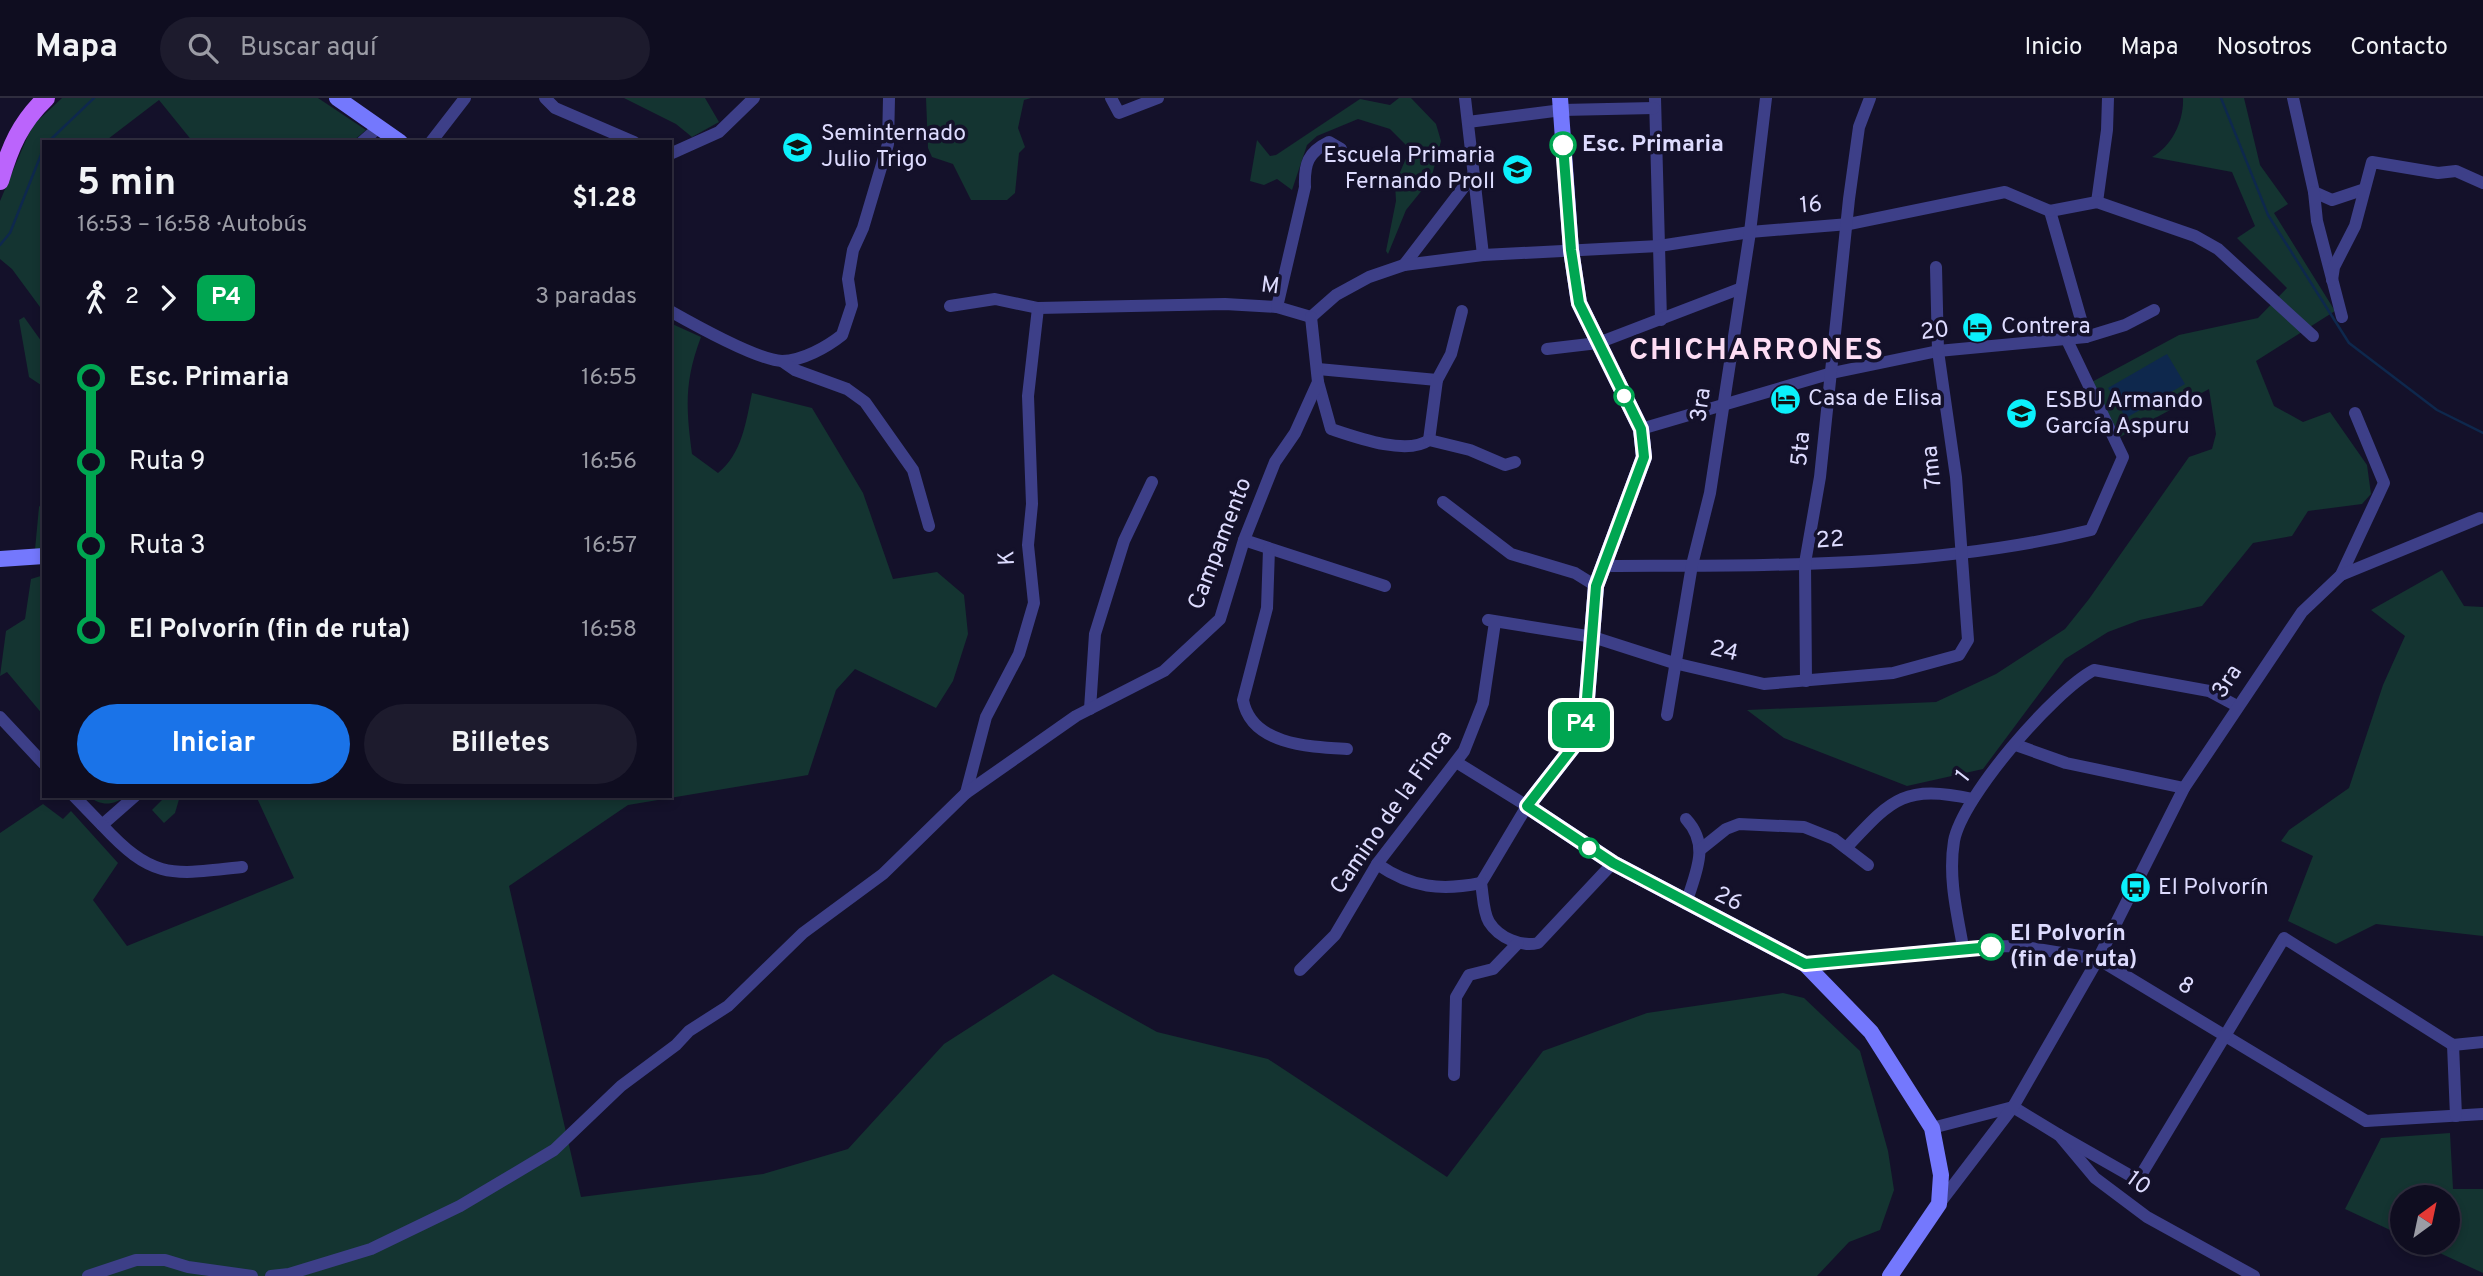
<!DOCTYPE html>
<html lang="es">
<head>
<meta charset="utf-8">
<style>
  body { margin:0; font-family:Overpass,sans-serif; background:#1d1b2d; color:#f1f3f6; height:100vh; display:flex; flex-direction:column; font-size:26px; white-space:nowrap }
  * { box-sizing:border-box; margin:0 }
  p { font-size:23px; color:#9b9ca5 }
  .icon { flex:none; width:38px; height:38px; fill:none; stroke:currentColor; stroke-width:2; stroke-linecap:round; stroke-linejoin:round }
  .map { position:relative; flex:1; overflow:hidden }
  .details { position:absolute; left:42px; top:42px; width:630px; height:658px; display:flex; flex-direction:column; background:#0f0d20; border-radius:0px; box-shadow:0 4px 10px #0003,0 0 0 2px #2f2d3e }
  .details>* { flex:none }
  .badge { padding:0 14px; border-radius:10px; font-size:24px; line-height:46px }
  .needle { width:46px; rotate:33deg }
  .controls { position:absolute; left:2390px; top:1087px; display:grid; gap:14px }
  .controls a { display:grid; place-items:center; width:70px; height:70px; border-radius:50%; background:#0f0d20; box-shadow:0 4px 10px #0003,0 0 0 2px #2f2d3e; font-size:35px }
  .map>.badge { position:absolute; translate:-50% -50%; box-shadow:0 0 0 4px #fff }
  .legs { display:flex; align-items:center; gap:10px; height:77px; padding:0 35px; font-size:23px }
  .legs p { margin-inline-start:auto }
  .head { display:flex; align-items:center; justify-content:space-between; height:119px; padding:0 35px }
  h1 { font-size:38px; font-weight:700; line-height:52px }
  .cta { display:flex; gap:14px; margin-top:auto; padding:14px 35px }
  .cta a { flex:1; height:80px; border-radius:42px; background:#1a73e8; color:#fff; font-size:28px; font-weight:700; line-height:80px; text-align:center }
  .cta a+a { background:#1d1b2d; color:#f1f3f6 }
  ul { padding:0 35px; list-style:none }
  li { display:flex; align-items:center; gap:24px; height:84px; font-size:26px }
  li i { display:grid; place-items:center; width:10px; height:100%; margin:0 9px; background:currentColor }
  li i::after { content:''; width:18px; height:18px; margin:-9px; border:5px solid; border-radius:50%; background:#0f0d20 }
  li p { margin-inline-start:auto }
  li:first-child i { background:linear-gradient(#0000 50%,currentColor 0) }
  li:last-child i { background:linear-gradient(currentColor 50%,#0000 0) }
  header { display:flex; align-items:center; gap:42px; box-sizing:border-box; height:98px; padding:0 35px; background:#0f0d20; border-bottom:2px solid #2f2d3e }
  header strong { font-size:33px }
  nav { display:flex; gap:38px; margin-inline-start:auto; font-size:24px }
  .search { width:490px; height:63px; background:#1d1b2d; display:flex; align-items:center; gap:18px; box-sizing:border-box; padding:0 24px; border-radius:38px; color:#9b9ca5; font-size:26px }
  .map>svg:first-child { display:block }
</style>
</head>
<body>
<header>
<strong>Mapa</strong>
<div class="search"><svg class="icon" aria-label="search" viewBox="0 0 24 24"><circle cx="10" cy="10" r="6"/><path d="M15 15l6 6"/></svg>Buscar aquí</div>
<nav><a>Inicio</a><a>Mapa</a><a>Nosotros</a><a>Contacto</a></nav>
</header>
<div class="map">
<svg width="2483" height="1178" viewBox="0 0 2483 1178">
  <rect width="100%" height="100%" fill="#14112a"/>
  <!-- green -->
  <g fill="#143431">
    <path d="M62,0H318L366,32L352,44H193L159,2L104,44H44V198L40,209L12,171L0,161V103L32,28Z"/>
    <path d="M624,0H705L719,24L692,39L676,26Z"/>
    <path d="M926,0H1031L1024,2L1018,30L1025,49L1019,55L1015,95L1007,102H971L953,66L932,59L928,50Z"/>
    <path d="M1399,0H1411L1436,26L1441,43L1431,81L1406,112L1388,156L1386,153L1396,103L1395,86L1407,58V48L1390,31L1358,21L1317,38L1307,47L1292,92L1277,81L1264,87L1250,83L1257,42L1270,58L1276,57L1360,1L1390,7Z"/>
    <path d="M2183,0H2244L2260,67L2288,106L2274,115L2335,213L2256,263L2274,308L2303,324L2330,314L2367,367L2371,396L2362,406L2308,413L2292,438L2253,445L2202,508L2140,522L2108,534L2065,561L1983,671L1907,688L1784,640L1747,612L1936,604L1996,576L2065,531L2089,501L2189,359L2212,351L2216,336L2209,291L2120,339L2090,285L2179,237L2258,220L2287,190L2237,140L2255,128L2232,74L2152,59C2172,48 2184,23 2183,0Z"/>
    <path d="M24,219L44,247V289L29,279L19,222Z"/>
    <path d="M670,225L701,239C684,284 686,310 692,356L718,375C742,356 746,324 752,295L812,310L863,395L893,481L937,474L964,497L968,536L953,583L936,610L855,571L836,592L808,677L628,707L509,788L581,1099L763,1076L848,1051L944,946L1053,876L1157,934L1268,961L1447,1079L1543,953L1647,915L1783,895L1804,900L1860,953L1888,1053L1894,1092L1880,1132L1849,1144L1817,1178H0V735L43,706L63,721L71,713L118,765L93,802L127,848L294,780L256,698H670Z"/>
    <path d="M44,401V452H35L39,409Z"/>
    <path d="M2442,472L2464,508L2483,509V838L2376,826L2336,846L2288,823L2313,758L2281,743L2289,732L2349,690L2383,587L2405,538L2371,512Z"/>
    <path d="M44,477V618L7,574L0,578L6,533L25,521L31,481Z"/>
    <path d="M89,698H126C114,707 101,709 89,698Z"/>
    <path d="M166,698H180L175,715L164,725L152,712Z"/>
    <path d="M2450,1035L2453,1091H2483V1175L2418,1145L2448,1144V1099H2403V1138L2345,1111L2381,1040Z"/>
  </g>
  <!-- water -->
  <path fill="#0e284d" d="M2167,256L2185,286L2126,320L2108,290Z"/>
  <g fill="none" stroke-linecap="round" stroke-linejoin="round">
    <!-- stream -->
    <g stroke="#0e284d" stroke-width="2.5">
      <path d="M2221,0L2268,117L2349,245L2437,312L2483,335"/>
      <path d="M48,44L94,0"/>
      <path d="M0,147L10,135L44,49"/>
    </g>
    <!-- street -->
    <g stroke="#3d3f88" stroke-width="12">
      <path d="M545,0L555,10L634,44"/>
      <path d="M1111,0L1119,15L1158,0"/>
      <path d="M1465,0L1483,157"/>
      <path d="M1655,0L1661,222"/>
      <path d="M2293,0L2314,94L2332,102L2362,92"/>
      <path d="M1468,24L1562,12L1654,10"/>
      <path d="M362,44L379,29"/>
      <path d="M431,44L465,0"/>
      <path d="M670,56L719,34L754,0"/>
      <path d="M2314,94L2317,123L2342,219"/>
      <path d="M2097,104L2107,32L2108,0"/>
      <path d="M2050,113L2097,104L2195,138L2218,151L2313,238"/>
      <path d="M2050,113L2086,239"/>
      <path d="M1404,167L1473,77"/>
      <path d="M2332,182L2334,169L2355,128L2372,64L2438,75L2456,73L2483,85"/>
      <path d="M950,208L995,201L1038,210L1225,206L1277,209L1311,219"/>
      <path d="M1277,209L1305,89C1304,66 1308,54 1329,44L1341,51"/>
      <path d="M670,213C693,226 757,262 782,263C802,263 827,249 842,237L852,207L848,181L853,152L863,130L888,46L889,0"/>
      <path d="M1311,219L1336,197L1369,179L1404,167L1483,157L1659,148L1750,134L1849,126L2005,94L2050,113"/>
      <path d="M1547,251L1598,245L1739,191"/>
      <path d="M782,263L795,272L847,291L865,304L913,372L929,428"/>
      <path d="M1318,271L1437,282"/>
      <path d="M1318,284L1331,331C1355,339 1407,358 1429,342"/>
      <path d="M1641,331L1832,275L1938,253L2086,239L2125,227L2154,212"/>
      <path d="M1429,342L1437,282L1451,256L1462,213"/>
      <path d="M1429,342L1470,352L1505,367L1515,364"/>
      <path d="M1443,404L1511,456L1575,475L1596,488"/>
      <path d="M1244,442L1385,488"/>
      <path d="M1269,451L1267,510L1243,602C1251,647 1310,649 1347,651"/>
      <path d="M1603,468C1764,467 1933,471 2091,432L2123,359L2066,240"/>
      <path d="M2341,477L2384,385L2355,315"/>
      <path d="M1488,522L1593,539L1674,565L1764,586L1893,575L1959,557L1968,542L1956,379L1938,253L1936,169"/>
      <path d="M1806,583L1805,465L1820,379L1849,101L1859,29L1870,0"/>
      <path d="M1090,611L1095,536L1124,443L1152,384"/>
      <path d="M1667,617L1692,467L1710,395L1750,134L1766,0"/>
      <path d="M0,619L44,666"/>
      <path d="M2016,647L2066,665L2184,690"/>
      <path d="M1456,664L1527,708L1481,785C1483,796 1483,814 1489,824C1499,840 1521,849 1538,845L1613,765"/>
      <path d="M966,695L986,619L1019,556L1034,505L1028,447L1032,406L1028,298L1038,210"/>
      <path d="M74,698L102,727L135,698"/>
      <path d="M1686,721C1711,748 1695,775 1686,806"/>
      <path d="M102,727C153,782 171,777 242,769"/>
      <path d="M1846,750C1892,701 1903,686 1973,701"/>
      <path d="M1701,751L1726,731L1739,726L1804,729L1834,741L1868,767"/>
      <path d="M1377,766C1412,790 1441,793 1481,785"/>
      <path d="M1963,849C1957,815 1948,779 1954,743C1962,699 2054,593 2094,572L2209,593L2237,608"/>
      <path d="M1805,866L1963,849L2019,848L2098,861L2366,1023L2483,1016"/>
      <path d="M1300,872L1335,837L1377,766L1464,653L1483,605L1495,524"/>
      <path d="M2453,947L2456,1018"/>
      <path d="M1454,977L1456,899L1469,877L1493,871L1518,845"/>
      <path d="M1932,1030L2013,1009L2059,1037L2095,1080L2147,1119L2254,1178"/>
      <path d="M2059,1037L2138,1082L2284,840L2453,947L2483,944"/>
      <path d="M1939,1106L2013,1009L2098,861L2184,690L2302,514L2341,477L2480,420"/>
      <path d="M88,1178L136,1162H165L188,1169L252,1178"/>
      <path d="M271,1178L289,1176L371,1151L460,1108L554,1052L621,988L676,947L689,933L728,908L803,835L883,776L966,695L1076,618L1164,573L1220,521L1244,442L1275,364L1295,335L1318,284L1311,219"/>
    </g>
    <!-- secondary -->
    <g stroke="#7478fd" stroke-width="16">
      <path d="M337,0L400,44"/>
      <path d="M1560,0L1571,152L1579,205L1641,331L1644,359L1596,488L1586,613L1573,649L1527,708L1613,765L1805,866L1871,934L1932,1030L1941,1077L1939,1106L1890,1178"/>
      <path d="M0,461L44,458"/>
    </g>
    <!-- primary -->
    <path stroke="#bb64fc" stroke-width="18" d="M0,83C10,49 20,25 46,0"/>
  </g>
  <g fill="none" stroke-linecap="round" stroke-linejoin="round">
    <defs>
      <path id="line-1" d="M1563,47L1571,152L1579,205L1641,331L1644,359L1596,488L1586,613L1573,649L1527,708L1613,765L1805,866L1991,849"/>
    </defs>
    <!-- line-1 casing -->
    <use href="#line-1" stroke="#fff" stroke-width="16"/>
    <!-- line-1 -->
    <use href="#line-1" stroke="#00a651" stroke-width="10"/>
  </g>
  <!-- icons -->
  <defs>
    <symbol id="school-disc" viewBox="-11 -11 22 22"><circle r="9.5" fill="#0bf0fb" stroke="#14112a"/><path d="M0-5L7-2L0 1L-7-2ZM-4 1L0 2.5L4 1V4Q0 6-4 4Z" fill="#111"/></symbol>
    <symbol id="hotel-disc" viewBox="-11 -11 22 22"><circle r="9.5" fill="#0bf0fb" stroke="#14112a"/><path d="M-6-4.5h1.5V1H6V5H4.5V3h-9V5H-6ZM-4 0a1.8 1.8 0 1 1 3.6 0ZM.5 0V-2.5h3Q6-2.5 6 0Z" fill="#111"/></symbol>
    <symbol id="bus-disc" viewBox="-11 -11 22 22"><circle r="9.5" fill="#0bf0fb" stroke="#14112a"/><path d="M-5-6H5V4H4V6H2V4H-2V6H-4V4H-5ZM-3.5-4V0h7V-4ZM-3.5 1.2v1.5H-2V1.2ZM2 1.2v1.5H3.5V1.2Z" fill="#111"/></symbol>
  </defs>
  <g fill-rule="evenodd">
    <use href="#school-disc" x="780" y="32" width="35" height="35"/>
    <use href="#school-disc" x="1500" y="54" width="35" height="35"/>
    <use href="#hotel-disc" x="1960" y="212" width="35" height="35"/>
    <use href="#hotel-disc" x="1768" y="284" width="35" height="35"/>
    <use href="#school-disc" x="2004" y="298" width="35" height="35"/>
    <use href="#bus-disc" x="2118" y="772" width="35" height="35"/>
  </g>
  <!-- markers -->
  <g fill="#fff" stroke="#00a651" stroke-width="3.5">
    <circle cx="1563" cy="47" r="12"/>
    <circle cx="1624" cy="298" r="9"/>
    <circle cx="1589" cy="750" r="9"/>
    <circle cx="1991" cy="849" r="12"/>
  </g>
  <g text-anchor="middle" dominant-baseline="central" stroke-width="7" stroke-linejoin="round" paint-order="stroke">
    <!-- poi labels -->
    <g font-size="23" fill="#dddbfe" stroke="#14112a" text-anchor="start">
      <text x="821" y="36">Seminternado<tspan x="821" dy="26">Julio Trigo</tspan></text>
      <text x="1495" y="58" text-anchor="end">Escuela Primaria<tspan x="1495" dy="26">Fernando Proll</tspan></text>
      <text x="2001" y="229">Contrera</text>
      <text x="1808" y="301">Casa de Elisa</text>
      <text x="2045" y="303">ESBU Armando<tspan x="2045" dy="26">García Aspuru</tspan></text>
      <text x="2158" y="790">El Polvorín</text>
    </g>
    <!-- stop labels -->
    <g font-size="23" font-weight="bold" fill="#dddbfe" stroke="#14112a" text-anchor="start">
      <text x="1582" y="47">Esc. Primaria</text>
      <text x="2010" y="836">El Polvorín<tspan x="2010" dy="26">(fin de ruta)</tspan></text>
    </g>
    <!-- street labels -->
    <g font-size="23" fill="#dddbfe" stroke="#14112a">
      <text transform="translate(1811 108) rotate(-5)">16</text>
      <text transform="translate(1270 189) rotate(7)">M</text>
      <text transform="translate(1935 234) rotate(-7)">20</text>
      <text transform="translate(1702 307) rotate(-82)">3ra</text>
      <text transform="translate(1802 351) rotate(-84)">5ta</text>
      <text transform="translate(1933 369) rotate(-96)">7ma</text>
      <text transform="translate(1830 443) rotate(-4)">22</text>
      <text transform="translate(1221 446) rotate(-69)">Campamento</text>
      <text transform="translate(1008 460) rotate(-93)">K</text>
      <text transform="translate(1724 554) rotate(13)">24</text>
      <text transform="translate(2228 584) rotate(-57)">3ra</text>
      <text transform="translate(1964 679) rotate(-52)">1</text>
      <text transform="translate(1392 715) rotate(-55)">Camino de la Finca</text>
      <text transform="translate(1728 802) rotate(26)">26</text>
      <text transform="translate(2185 889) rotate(31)">8</text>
      <text transform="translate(2138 1086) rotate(36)">10</text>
    </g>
    <!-- district labels -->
    <g font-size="30" font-weight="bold" letter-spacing="2" fill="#feddf4" stroke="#14112a">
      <text x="1757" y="253">CHICHARRONES</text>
    </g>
  </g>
</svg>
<div class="controls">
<a><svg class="needle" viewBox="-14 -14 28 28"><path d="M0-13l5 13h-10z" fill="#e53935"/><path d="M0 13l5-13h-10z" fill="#9b9ca5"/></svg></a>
</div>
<b class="badge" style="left:1581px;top:627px;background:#00a651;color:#fff">P4</b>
<section class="details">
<div class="head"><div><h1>5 min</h1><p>16:53 – 16:58 · Autobús</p></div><b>$1.28</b></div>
<div class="legs"><svg class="icon" aria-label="walk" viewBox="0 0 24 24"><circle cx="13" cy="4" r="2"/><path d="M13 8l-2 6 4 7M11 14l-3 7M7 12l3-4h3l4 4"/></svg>2<svg class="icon" aria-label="forward" viewBox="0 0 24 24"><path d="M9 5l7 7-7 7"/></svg><b class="badge" style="background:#00a651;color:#fff">P4</b><p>3 paradas</p></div>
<ul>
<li><i style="color:#00a651"></i><b>Esc. Primaria</b><p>16:55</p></li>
<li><i style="color:#00a651"></i><span>Ruta 9</span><p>16:56</p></li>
<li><i style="color:#00a651"></i><span>Ruta 3</span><p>16:57</p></li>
<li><i style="color:#00a651"></i><b>El Polvorín (fin de ruta)</b><p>16:58</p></li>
</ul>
<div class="cta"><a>Iniciar</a><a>Billetes</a></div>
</section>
</div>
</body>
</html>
